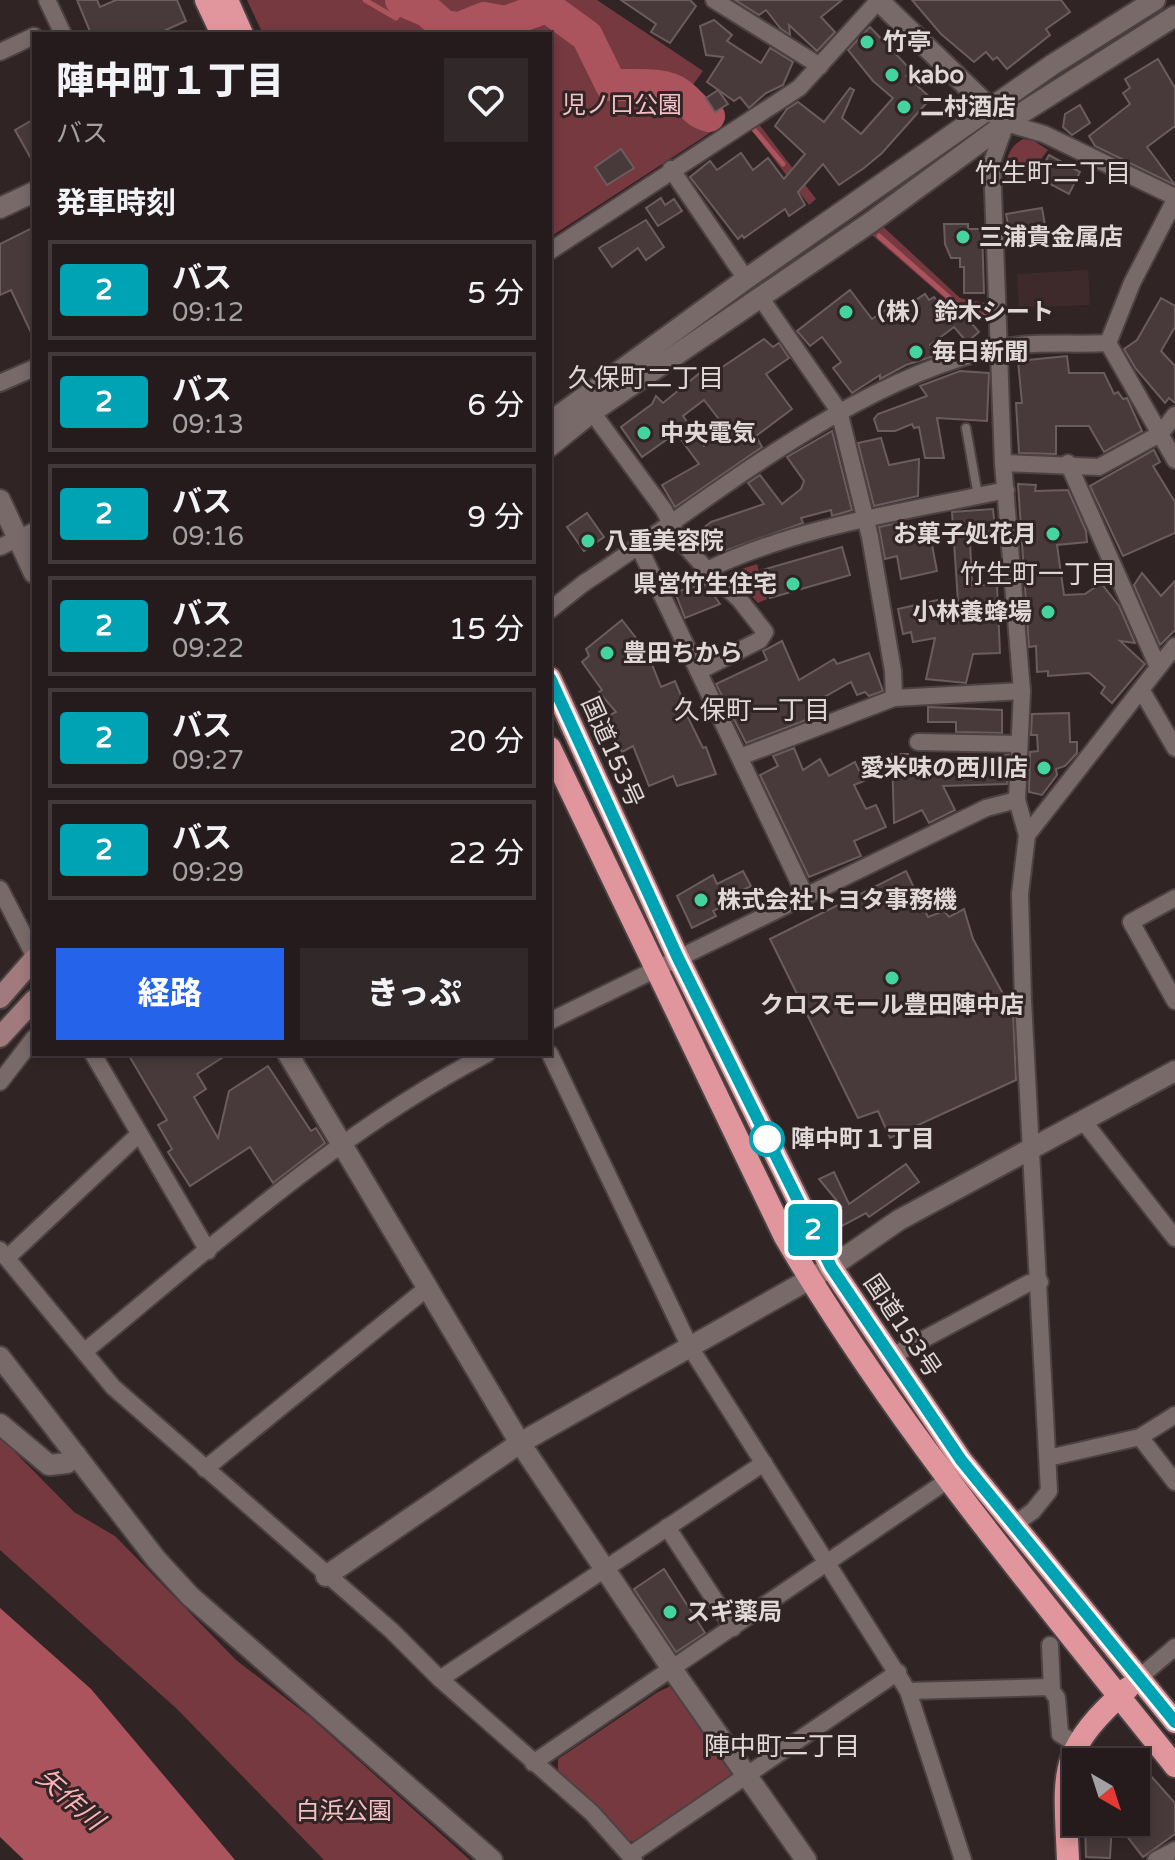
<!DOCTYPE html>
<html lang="ja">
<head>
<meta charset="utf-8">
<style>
  body { margin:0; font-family:"Varela Round","Noto Sans JP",sans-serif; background:#312829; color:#f1f3f6; height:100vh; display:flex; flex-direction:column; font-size:30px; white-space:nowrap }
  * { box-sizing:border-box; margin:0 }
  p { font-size:26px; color:#a3a1a3 }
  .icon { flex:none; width:44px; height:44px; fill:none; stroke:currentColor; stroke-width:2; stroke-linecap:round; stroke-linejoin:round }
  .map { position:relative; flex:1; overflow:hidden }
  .details { position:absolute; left:32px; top:32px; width:520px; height:1024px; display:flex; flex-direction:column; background:#251b1c; border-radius:0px; box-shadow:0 4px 12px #0003,0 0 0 2px #42393b }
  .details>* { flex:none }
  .badge { padding:0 16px; border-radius:6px; font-size:28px; line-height:52px }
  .needle { width:52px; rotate:141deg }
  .controls { position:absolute; left:1062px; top:1748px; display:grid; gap:16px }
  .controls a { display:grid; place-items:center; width:88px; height:88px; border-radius:0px; background:#251b1c; box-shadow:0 4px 12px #0003,0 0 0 2px #42393b; font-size:40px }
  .map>.badge { position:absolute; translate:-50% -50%; box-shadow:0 0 0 4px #fff }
  h2 { padding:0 24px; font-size:30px; line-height:72px }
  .round { display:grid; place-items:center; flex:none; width:84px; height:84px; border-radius:0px; background:#312829 }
  .head { display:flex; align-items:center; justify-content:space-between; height:136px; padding:0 24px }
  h1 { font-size:38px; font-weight:800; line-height:60px }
  .action { display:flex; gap:16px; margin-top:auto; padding:16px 24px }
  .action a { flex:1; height:92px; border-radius:0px; background:#2563eb; color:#fff; font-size:32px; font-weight:800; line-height:92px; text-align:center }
  .action a+a { background:#312829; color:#f1f3f6 }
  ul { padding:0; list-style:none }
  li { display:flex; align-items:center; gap:24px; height:100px; margin:0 16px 12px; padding:0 8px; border:4px solid #42393b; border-radius:0px }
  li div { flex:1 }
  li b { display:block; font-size:30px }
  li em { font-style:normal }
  li .badge { min-width:88px; font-weight:700; text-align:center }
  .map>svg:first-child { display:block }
</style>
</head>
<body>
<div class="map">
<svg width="1175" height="1860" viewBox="0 0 1175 1860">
  <rect width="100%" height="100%" fill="#312425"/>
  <!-- built -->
  <path fill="#3e2a2b" d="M1088,270L1090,305L1019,308L1017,274Z"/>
  <!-- green -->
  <g fill="#763940">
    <path d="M247,0H597L703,71L692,86L719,127L550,237V34H263Z"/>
    <path d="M756,120L816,199L809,205L748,125Z"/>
    <path d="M1023,139L1034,141L1048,150L1031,172L1007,182C1003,165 1007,148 1023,139Z"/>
    <path d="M877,221L960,298L985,303L984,321L965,316L865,229Z"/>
    <path d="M757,564L767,599L758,603L730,573Z"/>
    <path d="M0,1437L74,1512L115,1536L236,1660L310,1717L470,1860H324L177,1709L0,1550Z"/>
    <path d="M673,1685L735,1777L635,1841H628L594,1803L558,1772V1759L658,1692Z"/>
  </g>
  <!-- water -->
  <g fill="#ab545d">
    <path d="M429,19L459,28L474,24L481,34H430L425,28Z"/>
    <path d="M0,1608L91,1689L235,1860H24L0,1837Z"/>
  </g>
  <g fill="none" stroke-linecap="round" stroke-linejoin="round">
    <!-- stream -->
    <g stroke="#ab545d" stroke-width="5">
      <path d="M365,0L396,18L407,3"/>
      <path d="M709,116L722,119"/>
      <path d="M751,126L783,164"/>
      <path d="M879,236L969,315L990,317"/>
    </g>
    <!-- river -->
    <path stroke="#ab545d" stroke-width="32" d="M401,0L427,11L444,26L459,28L484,18L505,22L547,7L587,36L611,85C630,86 663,81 680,94C692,103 694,112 709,116"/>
  </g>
  <!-- building -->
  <g fill="#483a3b" stroke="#6b5c5d" stroke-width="2" fill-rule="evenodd">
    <path d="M77,0H97L100,7L116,0H177L186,21L157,34H91Z"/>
    <path d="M621,0H690L696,6L670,43L651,32L656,24Z"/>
    <path d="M735,0H842L821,17L835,32L817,51L789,25L790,35L781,29L766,10L759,15Z"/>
    <path d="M912,0H1061L1070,12L1046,29L1050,35L1007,69L997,57L993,60L986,52L974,62L941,34Z"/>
    <path d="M714,20L732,35L727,41L761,63L770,48L793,62L783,85L766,93L749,108L740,97L734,101L707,82L723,57L706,55L700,26Z"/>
    <path d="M870,27L911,70L906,76L931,98L882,153L864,168L839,185L823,164L798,192L805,205L789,216L785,209L744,238L742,235L738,239L690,177L710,161L717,170L741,153L753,170L768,158L784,179L805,154L775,126L787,109L798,102L824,122L850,88L854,90L842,118L861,134L893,98L873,81L848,50Z"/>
    <path d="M1158,59L1175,88V126L1147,147L1175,185L1095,146L1089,136L1130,104L1123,93L1130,88L1125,79Z"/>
    <path d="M718,90L728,104L715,112L706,98Z"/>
    <path d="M1080,105L1090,123L1072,135L1063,127L1065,114Z"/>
    <path d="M34,119V164L15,130Z"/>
    <path d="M621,149L634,168L607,185L595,167Z"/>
    <path d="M1049,155L1080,172L1069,194L1037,177Z"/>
    <path d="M661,198L665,205L674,199L682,211L658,226L646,208Z"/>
    <path d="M1042,208L1045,225L1009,231L1006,214Z"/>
    <path d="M646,220L664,247L646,260L638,248L612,267L599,248Z"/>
    <path d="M944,224H968V229H982L984,293H964V267H960V258H951L945,244Z"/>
    <path d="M34,227V339L11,290L0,295V244Z"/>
    <path d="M850,290L872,319L898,302L902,309L925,294L929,300L934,297L940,304L950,298L979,332L967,342L954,327L930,345L937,355L906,365L880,379V375L852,393L833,368L841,362L822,337L810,346L797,331Z"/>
    <path d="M1161,298L1175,306V327L1161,351L1175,366V403L1169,398L1165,403L1136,369L1124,349L1137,340Z"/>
    <path d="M764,339L773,347L779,343L789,358L766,374L792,409L756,436L762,447L675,507L662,485L699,464L676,433L642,457L621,427L652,404L656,396L663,403L701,372L706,378ZM704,400L728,431L704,446L683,416Z"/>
    <path d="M1067,356L1069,373H1104L1114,394L1118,392L1123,399L1127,398L1142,431L1104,452L1089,426H1056V454L1019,453L1016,403H1022L1018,361Z"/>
    <path d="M960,371L989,373L987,421L937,418L944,458H925L919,427L914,428L912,424L895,431H878L874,419L878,414L927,396L920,386Z"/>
    <path d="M832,431L852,510L832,516L831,510L801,518L803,523L719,553L715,542L705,551L692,537L711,522L764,504L748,483L760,475L782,504L801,489L804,481L787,457Z"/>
    <path d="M881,438L889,465L919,459L918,496L874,506L858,443Z"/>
    <path d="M1154,450L1160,462L1153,466L1175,502V533L1123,556L1090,486Z"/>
    <path d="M1018,484L1036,485L1035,491L1068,490L1086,531L1087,542L1057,545L1064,595L1085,594L1101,583L1119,606L1135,643L1120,641L1145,664L1112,703L1101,693L1105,687L1089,673L1048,676V671L1037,672L1036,646L1029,647Z"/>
    <path d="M993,509L996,537L970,541L972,585H997L1000,653L973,654L966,683L926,679L935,638L913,642L911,632L903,634L898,609L942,599L943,604L958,602L952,512Z"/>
    <path d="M587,513L604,537L584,551L567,527Z"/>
    <path d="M903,522L904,529L928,524L937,571L901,579L897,556L885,559L879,527Z"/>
    <path d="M842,547L850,575L770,598L762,570Z"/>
    <path d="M1142,573L1161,596L1175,581V630L1160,645L1134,585Z"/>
    <path d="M706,584L720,604L685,618L675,592Z"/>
    <path d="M622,620L647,652L661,687L675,681L682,698L679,699L703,748L706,747L716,774L677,786L673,776L649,786L633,746L622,752L608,716L616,712L599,692L602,690L582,662L589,656L586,649Z"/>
    <path d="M782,641L799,680L834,659L837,664L869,653L883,691L869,696L865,692L857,695L851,682L812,704L819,715L746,743L716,684L767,660L763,651Z"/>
    <path d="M928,707L1002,710V733L956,732V722H928Z"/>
    <path d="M1069,713L1070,742H1077V753L1065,766L1056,769L1057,775L1042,795L1029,792L1030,752L1038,751L1037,735H1031L1032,714Z"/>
    <path d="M794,748L803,770L820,759L829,776L855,762L864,781L854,785L866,809L876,805L886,827L854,841L861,856L809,877L760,775L778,766L773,756Z"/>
    <path d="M892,754H908V765L932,762L933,765L1008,755L1007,784L943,786L955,810L929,823L922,810L894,823Z"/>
    <path d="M743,871L751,886L723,900L725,905L713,911L716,916L692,928L677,896L713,875L717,884Z"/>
    <path d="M906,871L928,917L944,911L949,917L964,909L973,939L1013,1012L1016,1080L890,1138L878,1111L858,1118L770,939Z"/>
    <path d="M128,1054H228L197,1074L206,1089L194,1097L218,1138L229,1091L268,1066L311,1131L316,1128L325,1143L273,1183L250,1147L190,1186L168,1152L172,1149L158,1125L167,1120Z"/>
    <path d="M906,1164L919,1182L869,1217L866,1213L842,1226L834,1211L842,1207L819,1179L834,1172L849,1204Z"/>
    <path d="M664,1569L705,1633L676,1652L634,1589Z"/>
    <path d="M1151,1776L1175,1803V1834L1143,1857L1116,1822H1136V1789Z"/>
    <path d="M1085,1822H1112L1110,1858L1086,1857Z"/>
  </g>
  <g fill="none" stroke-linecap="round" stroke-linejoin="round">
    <defs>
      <path id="service" d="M966,428L978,496"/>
      <g id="minor">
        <path d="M47,0L63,34"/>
        <path d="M714,0L820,66"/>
        <path d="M0,52L34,36"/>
        <path d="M671,169L746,279"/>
        <path d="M550,251L799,88L879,0"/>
        <path d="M760,297L839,411L870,537L893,671L894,698"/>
        <path d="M1108,343L1132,283L1175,200"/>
        <path d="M1108,343L1175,460"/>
        <path d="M0,383L34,368"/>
        <path d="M592,412L664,510L679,539L707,570C801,525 906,512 1006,490"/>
        <path d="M1003,463L1099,467L1160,434L1175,415"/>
        <path d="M1068,463L1158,667"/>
        <path d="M0,547L34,531"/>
        <path d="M639,547L805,895"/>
        <path d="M550,610L584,583C709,501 852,379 999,348C1033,341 1073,345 1108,343"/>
        <path d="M699,671L760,640L765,632L739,599L707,570"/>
        <path d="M1142,691L1175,748"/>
        <path d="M918,742L1019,744"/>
        <path d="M740,757L894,698L1022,691"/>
        <path d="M1027,835L1175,646"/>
        <path d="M0,889L34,955"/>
        <path d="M1175,898L1131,922L1175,1001"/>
        <path d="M550,1021L986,808L1017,800"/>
        <path d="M93,1054L208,1251"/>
        <path d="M550,1054L690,1347L908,1691L963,1860"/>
        <path d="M0,1082L34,1038"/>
        <path d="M1084,1122L1175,1238"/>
        <path d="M0,1250L113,1387L392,1631L440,1679L592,1813L634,1860"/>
        <path d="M7,1258L138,1135"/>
        <path d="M85,1351C213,1246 339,1131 487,1054"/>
        <path d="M892,1356L1029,1283L1040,1282"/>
        <path d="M1140,1437L1175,1482"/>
        <path d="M1048,1458L1140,1437L1175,1415"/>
        <path d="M205,1469L427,1288"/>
        <path d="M1012,1526L1033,1511L1049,1491L1023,1001L1020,894L1027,835L1017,800L1022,691L1003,463L992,162L1006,123L1044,134L1175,197"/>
        <path d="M667,1527L733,1628"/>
        <path d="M1050,1645L1052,1689"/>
        <path d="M1140,1677L1175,1647"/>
        <path d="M440,1679L764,1463"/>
        <path d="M908,1691L1049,1687L1057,1698L1060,1734L1076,1744"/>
        <path d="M533,1763L948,1480"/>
        <path d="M630,1855L898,1672"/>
        <path d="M1156,1860L1175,1850"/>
      </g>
      <g id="tertiary">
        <path d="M878,0L1000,118"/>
        <path d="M0,208L34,192"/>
        <path d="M550,422L746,279L1052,65L1155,0"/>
        <path d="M550,446L592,412L871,222L1006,123L1175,16"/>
        <path d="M0,500L34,573"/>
        <path d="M288,1054L520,1443L672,1669L806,1860"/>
        <path d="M0,1357L156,1559L190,1596L492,1860"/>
        <path d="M0,1424L49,1465L67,1463L76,1455"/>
        <path d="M326,1576L520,1443L831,1267L899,1220L1175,1071"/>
      </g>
      <g id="secondary">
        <path d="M0,998L34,959"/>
        <path d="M0,1037L34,1000"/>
      </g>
      <g id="trunk">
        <path d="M206,0L222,34"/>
        <path d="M227,0L242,34"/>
        <path d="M550,678L678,958L831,1267L961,1460L1175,1722"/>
        <path d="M550,748L785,1237C896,1426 1038,1595 1175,1766"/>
        <path d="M1068,1860C1064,1769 1057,1752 1128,1688"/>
      </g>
    </defs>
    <!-- service casing -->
    <use href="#service" stroke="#4d4243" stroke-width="12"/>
    <!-- minor casing -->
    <use href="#minor" stroke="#4d4243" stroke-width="20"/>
    <!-- tertiary casing -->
    <use href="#tertiary" stroke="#4d4243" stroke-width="24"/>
    <!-- secondary casing -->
    <use href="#secondary" stroke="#4d4243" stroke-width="24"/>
    <!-- trunk casing -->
    <use href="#trunk" stroke="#4d4243" stroke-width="26"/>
    <!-- service -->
    <use href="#service" stroke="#796a6a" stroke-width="8"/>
    <!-- minor -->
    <use href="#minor" stroke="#796a6a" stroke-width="16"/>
    <!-- tertiary -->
    <use href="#tertiary" stroke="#796a6a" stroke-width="20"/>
    <!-- secondary -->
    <use href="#secondary" stroke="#a07a7d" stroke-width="20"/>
    <!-- trunk -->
    <use href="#trunk" stroke="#e0969c" stroke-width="22"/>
  </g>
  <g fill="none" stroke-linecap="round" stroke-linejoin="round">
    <defs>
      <path id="line" d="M550,678L678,958L831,1267L961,1460L1175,1722"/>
    </defs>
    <!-- line casing -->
    <use href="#line" stroke="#fff" stroke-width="18"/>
    <!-- line -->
    <use href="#line" stroke="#00a3b4" stroke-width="12"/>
  </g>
  <!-- markers -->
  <g fill="#43d4a0" stroke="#312425" stroke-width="3">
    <circle cx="867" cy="42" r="8"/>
    <circle cx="892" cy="75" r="8"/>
    <circle cx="904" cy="107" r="8"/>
    <circle cx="963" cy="237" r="8"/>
    <circle cx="846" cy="312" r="8"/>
    <circle cx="916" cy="352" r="8"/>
    <circle cx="644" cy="433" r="8"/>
    <circle cx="1053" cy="534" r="8"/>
    <circle cx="588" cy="541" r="8"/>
    <circle cx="793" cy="584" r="8"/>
    <circle cx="1048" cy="612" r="8"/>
    <circle cx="607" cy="653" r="8"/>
    <circle cx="1044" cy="768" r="8"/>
    <circle cx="701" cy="900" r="8"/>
    <circle cx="892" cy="978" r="8"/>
    <circle cx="670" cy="1612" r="8"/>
  </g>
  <circle fill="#fff" stroke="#00a3b4" stroke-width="4" cx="767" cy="1139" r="16"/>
  <g text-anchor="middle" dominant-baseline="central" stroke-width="6" stroke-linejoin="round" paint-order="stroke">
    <!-- poi labels -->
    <g font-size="24" font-weight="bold" fill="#e1d8d8" stroke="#312425" text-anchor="start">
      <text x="883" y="42">竹亭</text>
      <text x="908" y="75">kabo</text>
      <text x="920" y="107">二村酒店</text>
      <text x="979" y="237">三浦貴金属店</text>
      <text x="862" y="312">（株）鈴木シート</text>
      <text x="932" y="352">毎日新聞</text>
      <text x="660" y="433">中央電気</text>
      <text x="1037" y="534" text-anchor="end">お菓子処花月</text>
      <text x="604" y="541">八重美容院</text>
      <text x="777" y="584" text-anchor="end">県営竹生住宅</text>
      <text x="1032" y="612" text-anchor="end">小林養蜂場</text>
      <text x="623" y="653">豊田ちから</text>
      <text x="1028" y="768" text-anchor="end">愛米味の西川店</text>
      <text x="717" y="900">株式会社トヨタ事務機</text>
      <text x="892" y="1005" text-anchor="middle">クロスモール豊田陣中店</text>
      <text x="686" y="1612">スギ薬局</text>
    </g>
    <!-- park labels -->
    <g font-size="24" fill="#f3c0c3" stroke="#312425">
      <text x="622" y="105">児ノ口公園</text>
      <text x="344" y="1811">白浜公園</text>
    </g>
    <!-- street labels -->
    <g font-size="24" fill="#e1d8d8" stroke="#312425">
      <text transform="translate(612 752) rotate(66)">国道153号</text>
      <text transform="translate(902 1326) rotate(56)">国道153号</text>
    </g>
    <!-- stop labels -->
    <g font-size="24" font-weight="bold" fill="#e1d8d8" stroke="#312425" text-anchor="start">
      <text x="791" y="1139">陣中町１丁目</text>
    </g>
    <!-- neighbourhood labels -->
    <g font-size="26" fill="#e1d8d8" stroke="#312425">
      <text x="1053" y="173">竹生町二丁目</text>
      <text x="646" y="378">久保町二丁目</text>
      <text x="1038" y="574">竹生町一丁目</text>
      <text x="752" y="710">久保町一丁目</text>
      <text x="782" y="1746">陣中町二丁目</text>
    </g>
    <!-- water labels -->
    <g font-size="26" font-style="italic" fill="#fdb2b7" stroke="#312425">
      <text transform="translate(70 1799) rotate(41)">矢作川</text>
    </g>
  </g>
</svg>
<div class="controls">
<a><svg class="needle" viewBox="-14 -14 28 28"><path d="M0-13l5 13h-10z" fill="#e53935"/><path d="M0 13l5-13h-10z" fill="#a3a1a3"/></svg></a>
</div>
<b class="badge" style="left:813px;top:1230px;background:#00a3b4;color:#fff">2</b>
<section class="details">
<div class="head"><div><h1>陣中町１丁目</h1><p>バス</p></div><a class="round"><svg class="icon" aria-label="heart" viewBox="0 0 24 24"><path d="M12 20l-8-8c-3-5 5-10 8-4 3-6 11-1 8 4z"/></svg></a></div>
<h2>発車時刻</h2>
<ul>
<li><span class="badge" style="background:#00a3b4;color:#fff">2</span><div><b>バス</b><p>09:12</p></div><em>5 分</em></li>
<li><span class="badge" style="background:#00a3b4;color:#fff">2</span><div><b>バス</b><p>09:13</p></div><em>6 分</em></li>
<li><span class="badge" style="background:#00a3b4;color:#fff">2</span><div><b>バス</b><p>09:16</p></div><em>9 分</em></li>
<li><span class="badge" style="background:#00a3b4;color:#fff">2</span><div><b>バス</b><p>09:22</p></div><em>15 分</em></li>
<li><span class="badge" style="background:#00a3b4;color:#fff">2</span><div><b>バス</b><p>09:27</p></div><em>20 分</em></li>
<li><span class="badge" style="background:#00a3b4;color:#fff">2</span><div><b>バス</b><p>09:29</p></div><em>22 分</em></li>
</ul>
<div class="action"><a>経路</a><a>きっぷ</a></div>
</section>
</div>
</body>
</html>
